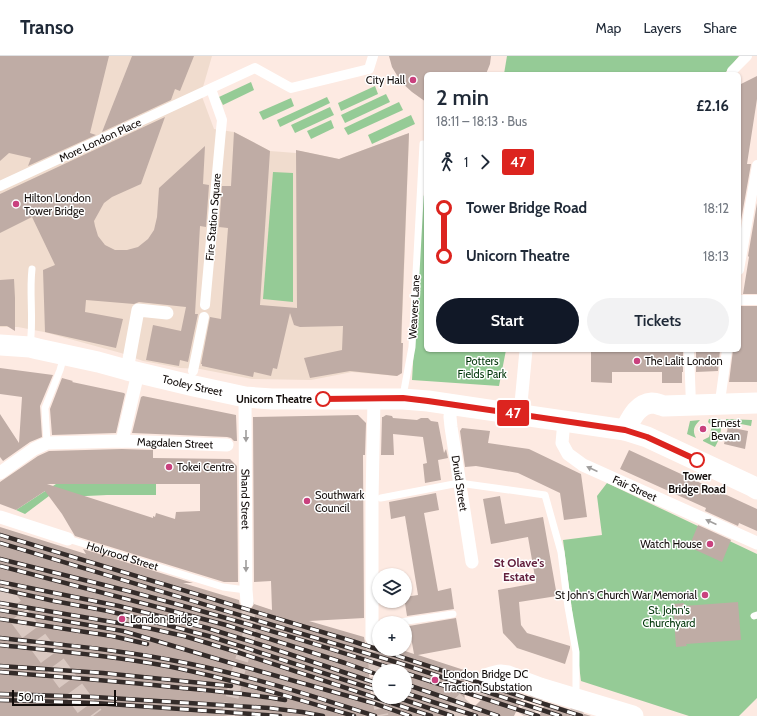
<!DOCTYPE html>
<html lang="en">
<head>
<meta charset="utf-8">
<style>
  body { margin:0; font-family:Cabin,sans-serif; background:#f2f2f3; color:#1f2937; height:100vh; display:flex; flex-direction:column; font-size:15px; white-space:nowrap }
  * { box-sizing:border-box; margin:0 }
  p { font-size:13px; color:#747a83 }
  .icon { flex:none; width:22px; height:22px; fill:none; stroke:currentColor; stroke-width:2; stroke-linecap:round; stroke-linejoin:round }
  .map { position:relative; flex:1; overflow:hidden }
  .panel { position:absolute; left:424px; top:16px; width:317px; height:280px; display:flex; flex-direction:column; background:#fff; border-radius:6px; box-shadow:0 1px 3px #0004 }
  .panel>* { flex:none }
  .badge { padding:0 8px; border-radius:3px; font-size:14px; line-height:26px }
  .buttons { position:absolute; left:372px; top:512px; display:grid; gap:8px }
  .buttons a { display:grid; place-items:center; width:40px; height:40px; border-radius:50%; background:#fff; box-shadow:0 1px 3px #0004; font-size:20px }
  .scale { position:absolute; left:12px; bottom:10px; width:104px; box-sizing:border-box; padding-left:4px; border:2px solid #120c0a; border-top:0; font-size:11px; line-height:14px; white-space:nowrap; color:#120c0a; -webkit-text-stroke:3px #fff; paint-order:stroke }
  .map>.badge { position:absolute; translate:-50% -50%; box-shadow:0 0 0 2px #fff }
  .legs { display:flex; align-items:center; gap:6px; height:44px; padding:0 12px; font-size:13px }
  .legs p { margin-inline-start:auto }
  .head { display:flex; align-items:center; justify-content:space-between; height:68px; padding:0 12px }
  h1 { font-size:22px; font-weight:600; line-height:30px }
  .action { display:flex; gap:8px; margin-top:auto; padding:8px 12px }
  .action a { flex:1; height:46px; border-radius:24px; background:#111827; color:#fff; font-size:16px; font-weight:600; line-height:46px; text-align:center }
  .action a+a { background:#f2f2f3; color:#1f2937 }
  ul { padding:0 12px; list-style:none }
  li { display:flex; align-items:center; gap:14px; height:48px; font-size:15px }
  li i { display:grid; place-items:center; width:6px; height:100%; margin:0 5px; background:currentColor }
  li i::after { content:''; width:10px; height:10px; margin:-5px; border:3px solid; border-radius:50%; background:#fff }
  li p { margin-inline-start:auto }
  li:first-child i { background:linear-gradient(#0000 50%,currentColor 0) }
  li:last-child i { background:linear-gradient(currentColor 50%,#0000 0) }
  header { display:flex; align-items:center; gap:24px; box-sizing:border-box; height:56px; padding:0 20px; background:#fff; border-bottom:1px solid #e0e1e3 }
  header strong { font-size:19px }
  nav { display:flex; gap:22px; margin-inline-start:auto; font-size:14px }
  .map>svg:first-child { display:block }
</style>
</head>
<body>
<header>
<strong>Transo</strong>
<nav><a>Map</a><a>Layers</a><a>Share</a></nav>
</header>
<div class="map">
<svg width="757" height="660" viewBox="0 0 757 660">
  <rect width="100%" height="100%" fill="#fdeae2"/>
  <!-- commercial -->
  <path fill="#f0dcce" d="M0,0H212L201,38L214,73L234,76L270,95L296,97L300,95L339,103L406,78H408L409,80L402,271V317L397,320L352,316L311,324L252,323L200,313L180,312L143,305L121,297L44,276L18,271H0Z"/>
  <!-- green -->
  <g fill="#95cb96">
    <path d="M507,0H739L725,17L722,18H504Z"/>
    <path d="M251,26L254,34L223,49L219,41Z"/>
    <path d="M375,30L378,38L341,55L338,47Z"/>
    <path d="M386,38L390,46L345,67L341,59Z"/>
    <path d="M327,41L330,47L280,71L277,64Z"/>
    <path d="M291,42L294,50L263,64L259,56Z"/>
    <path d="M399,46L403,54L348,79L344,72Z"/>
    <path d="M330,51L334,59L295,77L291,69Z"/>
    <path d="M411,59L415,68L372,88L368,79Z"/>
    <path d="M331,64L334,72L311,83L307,75Z"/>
    <path d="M273,116L293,117V246L263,243Z"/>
    <path d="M426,137V294H506L499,330L412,324L423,140Z"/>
    <path d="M709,363H721C722,372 720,383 715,391L703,385V384L709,381L712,370L708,366Z"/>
    <path d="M726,363L752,364L751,370L726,365Z"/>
    <path d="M700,364C694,370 692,374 696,382L687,378L690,365Z"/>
    <path d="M607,427L757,498V642L739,660H689L581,625L563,484L602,479L597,440Z"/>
    <path d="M56,428H156V439H107L66,441L49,440L25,458L16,454Z"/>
  </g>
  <!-- building -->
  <g fill="#bfaca5" fill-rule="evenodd">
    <path d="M0,0H109L90,77L96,79L28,110L31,102L9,97L0,105Z"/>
    <path d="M132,0H194L180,35L175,33L171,44L102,76Z"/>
    <path d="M389,0H491L490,8L486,18H426V46L412,36L401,26L392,11Z"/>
    <path d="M757,20V43L747,108H751L739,176V29Z"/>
    <path d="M165,61L141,128L112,141L104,147L94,165L95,170L98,180L105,189L115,194H127L138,191L148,183L154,174L157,161L159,132L205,90L203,128L209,129L206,171L200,170L195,258H198L188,306L180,304L179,310L146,304L153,269L181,275L186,251L139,246L134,248L86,244L85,256L123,263L116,292L45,276L43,214L55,209L32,161L0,177V138Z"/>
    <path d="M234,76L270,95L260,249L297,252L296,94L339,103L409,77L401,287H403L402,317L397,320L350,315L310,322L304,302L342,294L343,270L300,271L294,269L290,257L277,313L273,312L271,320L254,316L253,321L202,310V308H201L210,261L221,263L228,172L219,171L222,130H231Z"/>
    <path d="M757,147V238H743L749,201L748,200Z"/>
    <path d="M14,223L15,242V275L7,270H0V224Z"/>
    <path d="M740,250H757V326H729L733,294H739V253H740Z"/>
    <path d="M591,294H683V316H682V327H662V316H612V327L591,326Z"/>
    <path d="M696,294H720L718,315L696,316Z"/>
    <path d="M0,312L53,319L40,350L42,381L30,386L3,405L0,401V358L19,387L22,341L0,338Z"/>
    <path d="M62,322L73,325L72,326L124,337L125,338L116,377L52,379L50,353Z"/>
    <path d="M143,340L236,359L237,385H234L231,382L227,381L132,377L141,341Z"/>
    <path d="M358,359L366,367L365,399H363L364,562L309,565L364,581L366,593H399L414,598L409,570L456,562L461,591L418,599L464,614L465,660L491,634L501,631L505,632L524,639L514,660H0V471L86,498L83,493L193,527H183L239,544L240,550L244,553L248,554L251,553L254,548L272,554L271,525L254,526L253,361ZM369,615H405V641H371Z"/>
    <path d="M386,359L392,360L393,362L417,364L421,362H428L431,365L438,366L444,397L446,393L448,402L438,404L441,424L425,427L423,408L427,407L423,381L393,378L394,399H381L382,361H383Z"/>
    <path d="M728,371L748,375L745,393L724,388Z"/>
    <path d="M462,372L490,375L488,387L529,393L581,418L587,461L564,464L560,437L518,417L476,410L465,411L460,375Z"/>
    <path d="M122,393L153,394V402L230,403L237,410L238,526H224L75,480L62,458L45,435L16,454L0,448V426L38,400L49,395ZM47,428H200V455L176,456L175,463L156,457L155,461L153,460V462Z"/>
    <path d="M629,394L757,453V475L739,467L738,470L705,455L706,452L620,413Z"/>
    <path d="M436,437L439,454L424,457L438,535L451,532L454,553L407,560L405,547V541L418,539L405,460L391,463L389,446Z"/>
    <path d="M500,440L505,468L543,461L557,540L519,546L521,569L527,577L570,590V592L565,608L517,592L503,577L498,534L536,527L528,481L491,488L483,443Z"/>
    <path d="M698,469L731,484L722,506L689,491Z"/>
    <path d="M738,546L741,584L686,588L687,590L676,591L673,548L684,547V550Z"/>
    <path d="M546,646L591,660H539Z"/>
  </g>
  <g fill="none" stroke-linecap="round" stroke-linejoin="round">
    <!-- minor-tunnel -->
    <g stroke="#dac9c2" stroke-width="13" stroke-dasharray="13 6" stroke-linecap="butt">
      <path d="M372,583L379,644L382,660"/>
      <path d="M577,652V660"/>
      <path d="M228,660L236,624L249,579V569L247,546"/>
      <path d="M524,660L538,639"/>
    </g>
    <!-- primary-tunnel -->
    <g stroke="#dac9c2" stroke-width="21" stroke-dasharray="21 10" stroke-linecap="butt">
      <path d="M0,534L93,660"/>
      <path d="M453,660L489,622"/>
    </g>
    <!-- service -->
    <g stroke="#fff" stroke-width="7">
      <path d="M30,289C34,264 29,238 32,213"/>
      <path d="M403,340L412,291L423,88"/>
      <path d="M47,387L45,352L60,314L64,300"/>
      <path d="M381,442L459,427L545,439L561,496L568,551L576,596V641"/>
      <path id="s1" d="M68,483L223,531L246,534"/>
      <path d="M754,560L757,559"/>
      <path d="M394,567L453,558"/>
    </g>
    <!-- pedestrian -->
    <g stroke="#fff" stroke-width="10">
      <path d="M732,15L747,0"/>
      <path d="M0,130L255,12L291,32L369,13L373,0"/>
      <path d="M739,214L757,109"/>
      <path d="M739,244H757"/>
      <path d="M205,249L221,74L222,64L211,33"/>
      <path d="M689,294L691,349"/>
      <path d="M193,315L204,261"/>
      <path d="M722,348L721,338L727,294"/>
    </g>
    <!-- minor -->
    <g stroke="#fff" stroke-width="13">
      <path d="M127,314L138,254L167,257"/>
      <path id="s2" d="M245,341L246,534L247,546"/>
      <path id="s3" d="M451,348L450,361L451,371L472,506"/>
      <path d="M520,358L526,294"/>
      <path id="s4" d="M564,365L562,387L568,398L583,409L757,487"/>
      <path d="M122,385L138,317"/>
      <path id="s5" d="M0,417L34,393L47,387L122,385L227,389"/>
      <path d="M0,461L68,483"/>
      <path d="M372,583V444L374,343"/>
    </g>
    <!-- primary -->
    <g stroke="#fff" stroke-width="21">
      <path id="s6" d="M0,289L30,291L38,293L98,306L127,314L194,330L245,341L272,343H403L428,345L625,374L647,381L752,430L757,433"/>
      <path d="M625,374C631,363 637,348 652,347C656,347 660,349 664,350L757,347"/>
      <path d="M489,622L492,621L500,619L508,620L540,632L633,660"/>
    </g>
    <defs>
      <g id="rail">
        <path d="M0,479L352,585L581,660"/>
        <path d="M0,487L399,607L560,660"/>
        <path d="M0,503C44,514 88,525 132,536C222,560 311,586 400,615"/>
        <path d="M0,510L226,569L345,607L379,619"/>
        <path d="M0,526L119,550L207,572L265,590L379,628"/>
        <path d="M0,533L54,545L108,555L167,569L212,581L379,635"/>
        <path d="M0,547L148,572L184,580L237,596L431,660"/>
        <path d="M0,554L123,575L234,608L373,647L410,660"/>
        <path d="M0,563L112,580L147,588"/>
        <path d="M0,582C62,589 125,594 186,607C250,620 313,640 375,660"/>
        <path d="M0,589C57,595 115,600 172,611C234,624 294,642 354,660"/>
        <path d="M0,610L103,617L231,630"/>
        <path d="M0,616C61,621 121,625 182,632C216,635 251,638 285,644"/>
        <path d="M405,617L538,660"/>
        <path d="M405,628L498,660"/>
        <path d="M405,637L476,660"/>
        <path d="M0,638L94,641L269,652L302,656L323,660"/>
        <path d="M396,641L452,660"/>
        <path d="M0,644L95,647L280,660"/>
      </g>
    </defs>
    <!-- rail casing -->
    <use href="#rail" stroke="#332b29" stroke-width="4.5"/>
    <!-- rail -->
    <use href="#rail" stroke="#fff" stroke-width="3" stroke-dasharray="9" stroke-linecap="butt"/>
  </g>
  <!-- one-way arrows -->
  <defs><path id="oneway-solid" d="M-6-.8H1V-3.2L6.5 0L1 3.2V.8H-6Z"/></defs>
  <g fill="#a09e9d">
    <use href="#oneway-solid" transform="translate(246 380) rotate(90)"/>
    <use href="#oneway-solid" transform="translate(592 413) rotate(-156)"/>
    <use href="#oneway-solid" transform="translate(711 466) rotate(-156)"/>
    <use href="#oneway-solid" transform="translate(246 510) rotate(90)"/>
  </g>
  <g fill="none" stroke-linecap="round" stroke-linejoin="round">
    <defs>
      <path id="line-1" d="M323,343L403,342L428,345L625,374L647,381L697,404"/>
    </defs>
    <!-- line-1 casing -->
    <use href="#line-1" stroke="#fff" stroke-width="9"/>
    <!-- line-1 -->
    <use href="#line-1" stroke="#dc241f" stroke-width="6"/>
  </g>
  <!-- markers -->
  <g fill="#c9417e" stroke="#fff" stroke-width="1.5">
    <circle cx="413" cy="24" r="4"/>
    <circle cx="16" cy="148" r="4"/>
    <circle cx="637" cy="305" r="4"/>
    <circle cx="703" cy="373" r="4"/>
    <circle cx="169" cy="411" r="4"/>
    <circle cx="307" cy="445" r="4"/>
    <circle cx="710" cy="488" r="4"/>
    <circle cx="705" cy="539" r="4"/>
    <circle cx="122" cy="563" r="4"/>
    <circle cx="435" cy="624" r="4"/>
  </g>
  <g fill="#fff" stroke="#dc241f" stroke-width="2">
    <circle cx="323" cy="343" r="7"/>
    <circle cx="697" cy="404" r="7"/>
  </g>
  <g text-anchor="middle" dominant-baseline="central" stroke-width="3" stroke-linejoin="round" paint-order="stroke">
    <!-- poi labels -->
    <g font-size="11" fill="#120c0a" stroke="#fff" text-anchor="start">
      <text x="405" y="24" text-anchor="end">City Hall</text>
      <text x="24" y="142">Hilton London<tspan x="24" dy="13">Tower Bridge</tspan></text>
      <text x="645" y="305">The Lalit London</text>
      <text x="711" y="367">Ernest<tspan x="711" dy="13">Bevan</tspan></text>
      <text x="177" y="411">Tokei Centre</text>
      <text x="315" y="439">Southwark<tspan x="315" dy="13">Council</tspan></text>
      <text x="702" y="488" text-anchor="end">Watch House</text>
      <text x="697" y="539" text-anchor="end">St John's Church War Memorial</text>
      <text x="130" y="563">London Bridge</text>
      <text x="443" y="618">London Bridge DC<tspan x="443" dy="13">Traction Substation</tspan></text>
    </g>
    <!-- street labels -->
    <g font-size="11" fill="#120c0a" stroke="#fff">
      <text transform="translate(100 84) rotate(-25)">More London Place</text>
      <text transform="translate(213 161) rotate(-85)">Fire Station Square</text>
      <text transform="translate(414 251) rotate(-87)">Weavers Lane</text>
      <text stroke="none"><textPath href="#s6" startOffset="197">Tooley Street</textPath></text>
      <text stroke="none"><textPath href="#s5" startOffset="184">Magdalen Street</textPath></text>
      <text stroke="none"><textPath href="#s3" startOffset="80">Druid Street</textPath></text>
      <text stroke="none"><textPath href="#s4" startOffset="110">Fair Street</textPath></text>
      <text stroke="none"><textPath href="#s2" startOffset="102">Shand Street</textPath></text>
      <text stroke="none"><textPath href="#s1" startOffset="57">Holyrood Street</textPath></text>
    </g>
    <!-- park labels -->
    <g font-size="11" fill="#003509" stroke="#fff">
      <text x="482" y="305">Potters<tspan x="482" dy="13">Fields Park</tspan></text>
      <text x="669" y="554">St. John's<tspan x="669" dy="13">Churchyard</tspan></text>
    </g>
    <!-- stop labels -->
    <g font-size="11" font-weight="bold" fill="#120c0a" stroke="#fff" text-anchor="end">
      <text x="312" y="343">Unicorn Theatre</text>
      <text x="697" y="420" text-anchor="middle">Tower<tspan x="697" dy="13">Bridge Road</tspan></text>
    </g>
    <!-- neighbourhood labels -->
    <g font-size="12" font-weight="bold" fill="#64223f" stroke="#fff">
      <text x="519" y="506">St Olave's<tspan x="519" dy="14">Estate</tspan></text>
    </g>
  </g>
</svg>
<div class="buttons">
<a><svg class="icon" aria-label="layers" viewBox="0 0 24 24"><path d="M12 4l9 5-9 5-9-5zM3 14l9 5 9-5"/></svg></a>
<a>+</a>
<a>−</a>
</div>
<div class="scale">50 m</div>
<b class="badge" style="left:513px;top:357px;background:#dc241f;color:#fff">47</b>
<section class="panel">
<div class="head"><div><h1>2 min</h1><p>18:11 – 18:13 · Bus</p></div><b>£2.16</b></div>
<div class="legs"><svg class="icon" aria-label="walk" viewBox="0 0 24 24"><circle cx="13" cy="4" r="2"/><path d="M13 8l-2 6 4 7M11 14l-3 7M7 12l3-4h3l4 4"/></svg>1<svg class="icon" aria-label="forward" viewBox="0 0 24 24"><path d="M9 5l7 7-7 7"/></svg><b class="badge" style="background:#dc241f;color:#fff">47</b></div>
<ul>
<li><i style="color:#dc241f"></i><b>Tower Bridge Road</b><p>18:12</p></li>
<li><i style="color:#dc241f"></i><b>Unicorn Theatre</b><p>18:13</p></li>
</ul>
<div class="action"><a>Start</a><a>Tickets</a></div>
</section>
</div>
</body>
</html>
